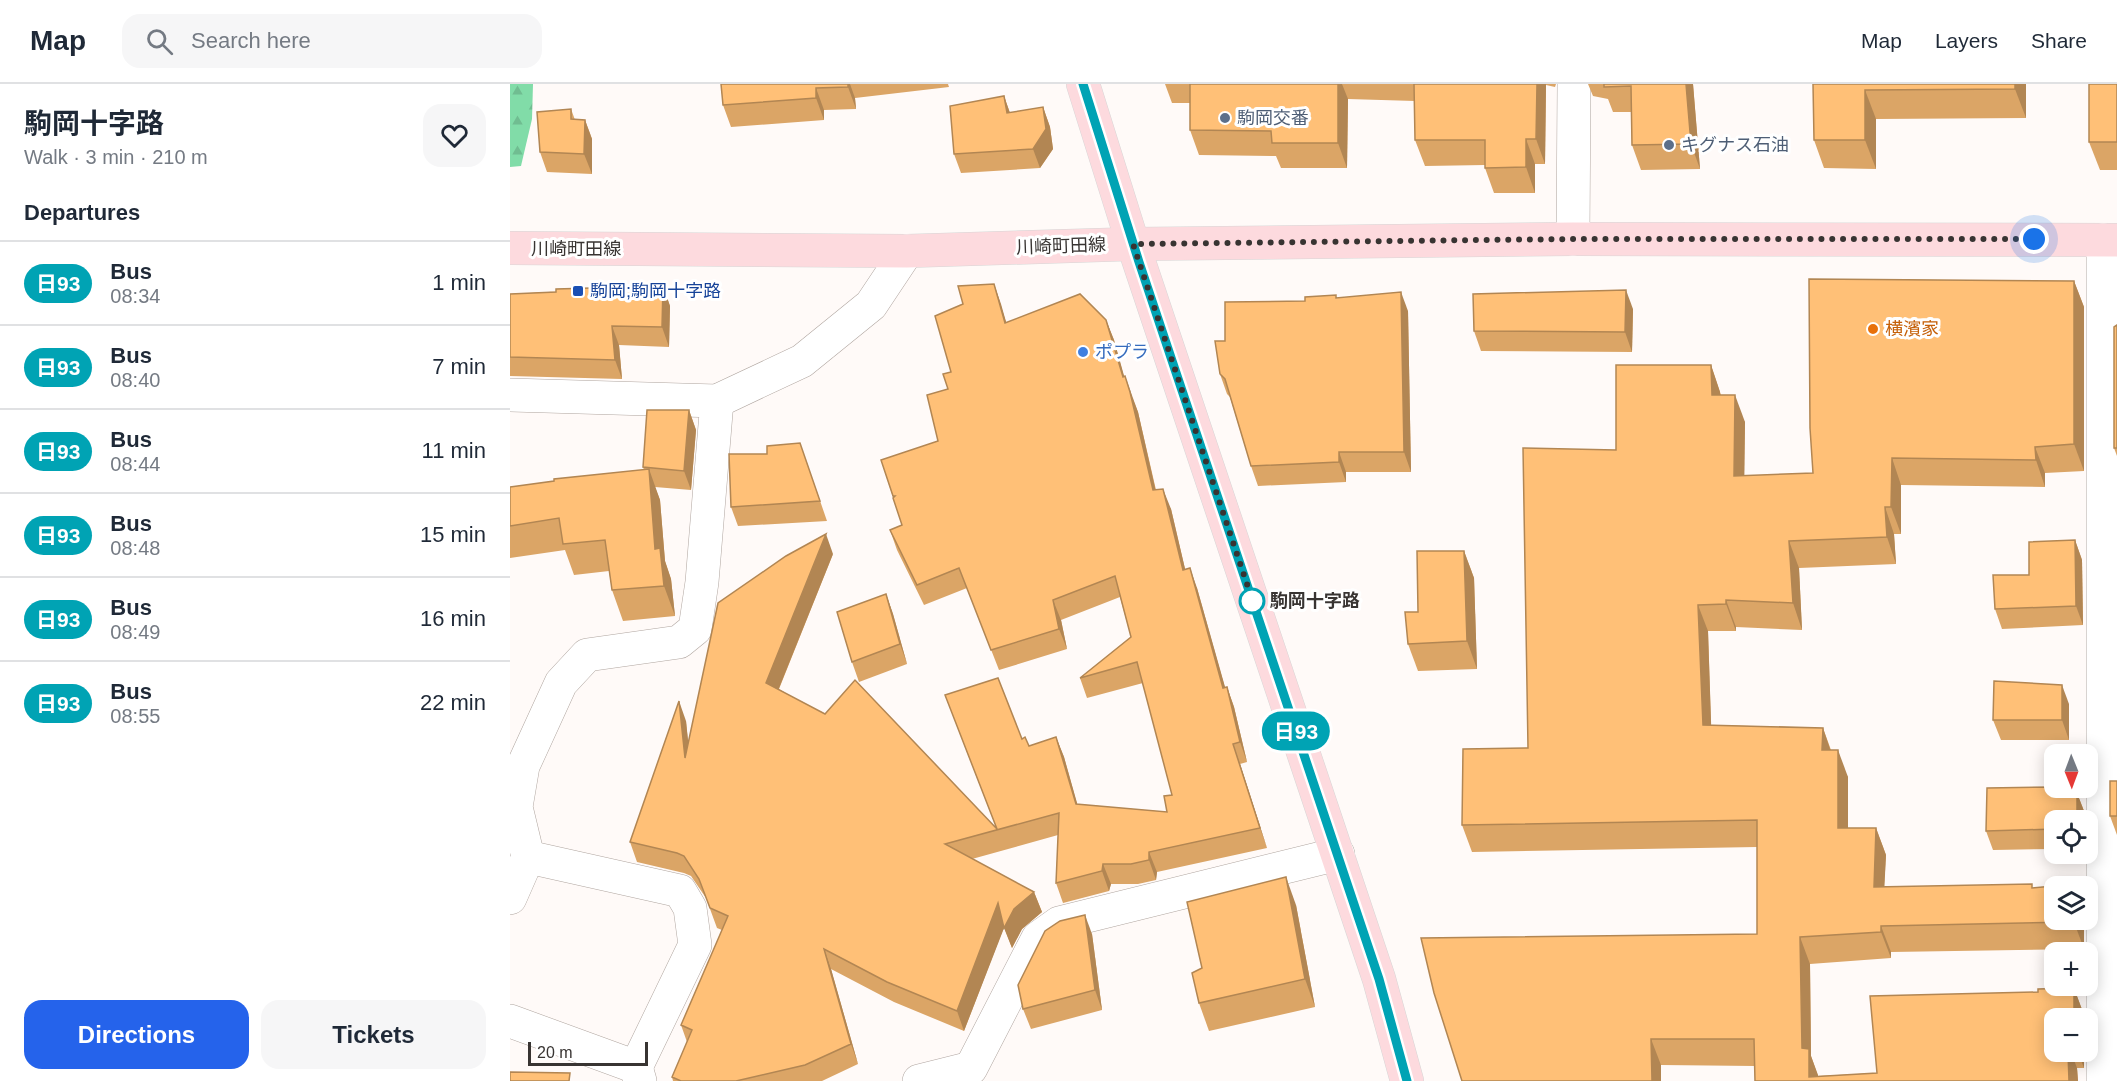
<!DOCTYPE html>
<html lang="en">
<head>
<meta charset="utf-8">
<style>
  body { margin:0; font-family:Helvetica,"Noto Sans JP",sans-serif; background:#f6f6f7; color:#1f2937; height:100vh; display:flex; flex-direction:column; font-size:22px; white-space:nowrap }
  * { box-sizing:border-box; margin:0 }
  p { font-size:20px; color:#747a83 }
  .icon { flex:none; width:33px; height:33px; fill:none; stroke:currentColor; stroke-width:2; stroke-linecap:round; stroke-linejoin:round }
  .map { position:relative; flex:1; overflow:hidden }
  .panel { display:flex; flex-direction:column; background:#fff; width:510px }
  .panel>* { flex:none }
  .badge { padding:0 12px; border-radius:20px; font-size:21px; line-height:39px }
  .needle { width:39px; rotate:179deg }
  .controls { position:absolute; left:1534px; top:660px; display:grid; gap:12px }
  .controls a { display:grid; place-items:center; width:54px; height:54px; border-radius:12px; background:#fff; box-shadow:0 3px 15px #0003; font-size:30px }
  .scale { position:absolute; left:18px; bottom:15px; width:120px; box-sizing:border-box; padding-left:6px; border:3px solid #383432; border-top:0; font-size:16px; line-height:21px; white-space:nowrap; color:#383432; -webkit-text-stroke:4px #fff; paint-order:stroke }
  .you { position:absolute; width:30px; height:30px; margin:-15px; border:4px solid #fff; border-radius:50%; background:#1a73e8; box-shadow:0 0 0 9px #1a73e833 }
  .map>.badge { position:absolute; translate:-50% -50%; box-shadow:0 0 0 3px #fff }
  h2 { padding:0 24px; font-size:22px; line-height:54px }
  .round { display:grid; place-items:center; flex:none; width:63px; height:63px; border-radius:18px; background:#f6f6f7 }
  .headline { display:flex; align-items:center; justify-content:space-between; height:102px; padding:0 24px }
  h1 { font-size:28px; font-weight:700; line-height:45px }
  .cta { display:flex; gap:12px; margin-top:auto; padding:12px 24px }
  .cta a { flex:1; height:69px; border-radius:18px; background:#2563eb; color:#fff; font-size:24px; font-weight:700; line-height:69px; text-align:center }
  .cta a+a { background:#f6f6f7; color:#1f2937 }
  ul { padding:0; list-style:none }
  li { display:flex; align-items:center; gap:18px; height:84px; padding:0 24px; border-top:2px solid #e0e1e3 }
  li div { flex:1 }
  li b { display:block; font-size:22px }
  li em { font-style:normal }
  li .badge { min-width:66px; font-weight:700; text-align:center }
  header { display:flex; align-items:center; gap:36px; box-sizing:border-box; height:84px; padding:0 30px; background:#fff; border-bottom:2px solid #e0e1e3 }
  header strong { font-size:28px }
  nav { display:flex; gap:33px; margin-inline-start:auto; font-size:21px }
  .search { width:420px; height:54px; background:#f6f6f7; display:flex; align-items:center; gap:15px; box-sizing:border-box; padding:0 21px; border-radius:18px; color:#747a83; font-size:22px }
  main { display:flex; flex:1; min-height:0 }
  .map>svg:first-child { display:block }
</style>
</head>
<body>
<header>
<strong>Map</strong>
<div class="search"><svg class="icon" aria-label="search" viewBox="0 0 24 24"><circle cx="10" cy="10" r="6"/><path d="M15 15l6 6"/></svg>Search here</div>
<nav><a>Map</a><a>Layers</a><a>Share</a></nav>
</header>
<main>
<section class="panel">
<div class="headline"><div><h1>駒岡十字路</h1><p>Walk · 3 min · 210 m</p></div><a class="round"><svg class="icon" aria-label="heart" viewBox="0 0 24 24"><path d="M12 20l-8-8c-3-5 5-10 8-4 3-6 11-1 8 4z"/></svg></a></div>
<h2>Departures</h2>
<ul>
<li><span class="badge" style="background:#00a3b4;color:#fff">日93</span><div><b>Bus</b><p>08:34</p></div><em>1 min</em></li>
<li><span class="badge" style="background:#00a3b4;color:#fff">日93</span><div><b>Bus</b><p>08:40</p></div><em>7 min</em></li>
<li><span class="badge" style="background:#00a3b4;color:#fff">日93</span><div><b>Bus</b><p>08:44</p></div><em>11 min</em></li>
<li><span class="badge" style="background:#00a3b4;color:#fff">日93</span><div><b>Bus</b><p>08:48</p></div><em>15 min</em></li>
<li><span class="badge" style="background:#00a3b4;color:#fff">日93</span><div><b>Bus</b><p>08:49</p></div><em>16 min</em></li>
<li><span class="badge" style="background:#00a3b4;color:#fff">日93</span><div><b>Bus</b><p>08:55</p></div><em>22 min</em></li>
</ul>
<div class="cta"><a>Directions</a><a>Tickets</a></div>
</section>
<div class="map">
<svg width="1607" height="997" viewBox="0 0 1607 997">
  <defs>
    <pattern id="forest-firs" width="22" height="20" patternUnits="userSpaceOnUse" patternTransform="scale(1.5)"><rect width="22" height="20" fill="#81dca8"/><path d="M5 1l3.5 6h-7zM16 11l3.5 6h-7z" fill="#70bd91"/></pattern>
  </defs>
  <rect width="100%" height="100%" fill="#fffaf8"/>
  <!-- forest -->
  <path fill="url(#forest-firs)" d="M0,0H23L22,35L11,82L0,83Z"/>
  <g fill="none" stroke-linecap="round" stroke-linejoin="round">
    <defs>
      <g id="minor">
        <path d="M1063,155L1064,0"/>
        <path d="M0,311L207,317L292,277L361,221L397,167"/>
        <path d="M18,773L170,807L180,824L185,861L126,983"/>
        <path d="M0,814L18,773L6,723L13,682L51,599L77,571L169,558L185,545L192,498L207,317"/>
        <path d="M0,937L126,983L130,997"/>
        <path d="M409,997L461,984L528,854L549,839L828,770"/>
        <path d="M1593,997V156"/>
      </g>
      <g id="major">
        <path d="M573,0L623,160L869,895L897,997"/>
        <path d="M0,164L397,167L623,160L1063,155L1607,156"/>
      </g>
    </defs>
    <!-- minor casing -->
    <use href="#minor" stroke="#b0a6a0" stroke-width="34"/>
    <!-- major casing -->
    <use href="#major" stroke="#d7d6d6" stroke-width="34"/>
    <!-- minor -->
    <use href="#minor" stroke="#fff" stroke-width="33"/>
    <!-- major -->
    <use href="#major" stroke="#fddade" stroke-width="33"/>
  </g>
  <!-- wall -->
  <g fill="#dba566">
    <path d="M211,0H438L439,3L345,14L346,25L314,26V36L221,43L213,21Z"/>
    <path d="M655,0H1046L1045,3L1036,1L1035,80H1025V109H984L975,84V81L915,82L905,56V17L838,15L837,84H771L766,72L689,71L680,46V19H662Z"/>
    <path d="M1078,0H1183L1190,85L1131,86L1122,61L1121,28H1103L1098,15L1083,12Z"/>
    <path d="M1303,0H1516V34L1366,35V85L1314,84L1304,56Z"/>
    <path d="M1607,0V86H1590L1579,58Z"/>
    <path d="M494,12L500,29L533,23L540,43L543,65L530,84L451,89L444,70Z"/>
    <path d="M61,25L65,36H75L82,55V90L37,88L30,68Z"/>
    <path d="M1564,197L1574,223V387L1535,389V403L1391,401V450H1384L1386,480L1289,484L1292,546L1226,543V547H1198L1201,641L1313,644L1321,666L1338,693V744H1366L1376,771L1374,803L1523,804L1564,800L1565,802H1545L1574,836V865L1381,868V874L1300,880L1301,972L1308,992L1367,989L1528,908L1564,904L1574,931V934L1545,968H1574V984H1567L1568,997H1245V982L1151,981L952,997L1247,850V763L962,768L952,741L1018,664L1106,366L1201,281L1211,311L1235,338L1234,392L1303,389Z"/>
    <path d="M484,200L496,238L596,236L604,256L614,293L628,328L646,406L661,425L675,485L687,504L715,604L717,603L724,623L737,678L730,680L757,764L647,788L646,796L628,800H601L599,807L553,819L546,799L548,751L462,775L524,808L532,828L512,845L502,864L494,843L454,947L384,918L321,885L348,980L312,997H163L162,993L177,958L171,941L212,846L207,844L196,814L181,792L174,789L127,778L120,758L176,637L178,658L323,470L269,605L486,743L435,611L512,655L519,662L546,653L554,673L567,720L657,728L662,711L633,599L577,614L570,594L621,553L610,513L551,536L557,565L489,586L457,504L414,521L387,466L380,446L392,441L371,376L428,357L453,220Z"/>
    <path d="M153,202L160,222L159,263L109,261L112,295L0,292V210Z"/>
    <path d="M827,214L898,227L901,388H836V398L748,402L741,382L720,313L717,310L710,290L715,257L795,217Z"/>
    <path d="M1123,225L1122,268L971,267L964,247Z"/>
    <path d="M1607,241V372L1604,364Z"/>
    <path d="M179,326L186,346L181,406L145,403L150,416L155,477L161,495L165,532L113,537L102,506L99,487L64,491L55,466L0,474V403L134,386L133,383Z"/>
    <path d="M257,370L297,379L317,437L228,442L221,423Z"/>
    <path d="M1565,456L1572,476L1573,541L1492,545L1485,525Z"/>
    <path d="M954,467L964,494L967,585L908,587L898,560Z"/>
    <path d="M376,510L383,530L397,580L349,598L342,578Z"/>
    <path d="M1559,620V656H1491L1483,636Z"/>
    <path d="M1607,697V751L1600,732Z"/>
    <path d="M1545,704H1565L1574,727V736H1545V765L1483,766L1476,747Z"/>
    <path d="M786,821L805,923L699,947L689,919L692,884Z"/>
    <path d="M582,850L592,926L521,945L513,925Z"/>
  </g>
  <!-- shaded-wall -->
  <g fill="#b28653">
    <path d="M338,0H340L345,14L346,25L338,3Z"/>
    <path d="M828,0H832L838,15L837,84L828,59Z"/>
    <path d="M1027,0H1036V1L1035,80L1026,55Z"/>
    <path d="M1176,0H1183L1190,85L1181,60Z"/>
    <path d="M1505,0H1516V34L1505,5Z"/>
    <path d="M306,4L314,26V36L306,14Z"/>
    <path d="M1355,6L1366,35V85L1355,56Z"/>
    <path d="M494,12L501,32L497,29Z"/>
    <path d="M533,23L540,43L543,65L530,84L523,65Z"/>
    <path d="M75,36L82,55V90L74,70Z"/>
    <path d="M1016,55L1025,80V109L1016,83Z"/>
    <path d="M1564,197L1574,223V387L1564,360Z"/>
    <path d="M484,200L491,220L502,259L495,239Z"/>
    <path d="M153,202L160,222L159,263L152,243Z"/>
    <path d="M1116,206L1123,225L1122,268L1115,248Z"/>
    <path d="M891,208L898,227L901,388L894,368Z"/>
    <path d="M596,236L604,256L620,313L613,293Z"/>
    <path d="M102,242L109,261L112,295L105,276Z"/>
    <path d="M1201,281L1210,308L1212,337L1202,311Z"/>
    <path d="M615,292L628,328L650,426L643,406Z"/>
    <path d="M1225,311L1235,338L1234,419L1224,392Z"/>
    <path d="M179,326L186,346L181,406L174,387Z"/>
    <path d="M1525,363L1535,389V403L1526,376Z"/>
    <path d="M829,368L836,388V398L829,378Z"/>
    <path d="M1382,374L1391,401V450L1381,423Z"/>
    <path d="M139,385L150,416L155,477L161,495L165,532L154,502L145,465Z"/>
    <path d="M653,405L661,425L680,506L673,486Z"/>
    <path d="M1375,423L1384,450L1386,480L1377,453Z"/>
    <path d="M316,450L323,470L263,619L256,599Z"/>
    <path d="M1565,456L1572,476L1573,541L1566,522Z"/>
    <path d="M1279,457L1289,484L1292,546L1283,519Z"/>
    <path d="M954,467L964,494L967,585L957,557Z"/>
    <path d="M680,484L687,504L721,624L713,604Z"/>
    <path d="M376,510L383,530L397,580L390,560Z"/>
    <path d="M543,516L551,536L557,565L549,545Z"/>
    <path d="M1216,516L1226,543V547L1216,520Z"/>
    <path d="M1188,521L1198,547L1202,667L1193,641Z"/>
    <path d="M1552,601L1559,620V656L1552,636Z"/>
    <path d="M717,603L724,623L737,678L730,658Z"/>
    <path d="M169,617L176,637L182,694L175,674Z"/>
    <path d="M1313,644L1322,671L1312,666Z"/>
    <path d="M546,653L554,673L573,740L566,720Z"/>
    <path d="M723,660L730,680L757,764L750,744Z"/>
    <path d="M1328,666L1338,693V771L1328,744Z"/>
    <path d="M1565,704L1574,727V736H1567Z"/>
    <path d="M1366,744L1376,771L1373,830L1364,803Z"/>
    <path d="M639,768L647,788L646,796L639,776Z"/>
    <path d="M593,780L601,800L599,807L592,787Z"/>
    <path d="M776,793L786,821L805,923L795,895Z"/>
    <path d="M524,808L532,828L512,845L502,864L494,844L504,825Z"/>
    <path d="M488,819L496,839L454,947L447,927Z"/>
    <path d="M575,831L582,850L592,926L585,906Z"/>
    <path d="M1564,836H1574V865L1564,838Z"/>
    <path d="M1371,842L1381,868V874L1371,848Z"/>
    <path d="M1290,853L1300,880L1301,972L1308,991V997H1300L1292,964Z"/>
    <path d="M314,865L321,885L348,980L341,960Z"/>
    <path d="M1564,904L1574,931V934H1564Z"/>
    <path d="M1141,955L1151,981V997H1142Z"/>
    <path d="M1558,968H1561L1567,984L1568,997H1559Z"/>
    <path d="M1568,968H1574V984Z"/>
  </g>
  <!-- building -->
  <g fill="#ffc077" stroke="#b28653" stroke-width="1.5">
    <path d="M211,0H338V3L306,4V14L213,21Z"/>
    <path d="M680,0H828V59H762L761,47L680,46Z"/>
    <path d="M904,0H1027L1026,55H1016V83L975,84V56H905Z"/>
    <path d="M1094,0H1176L1181,60L1122,61L1121,2L1094,3Z"/>
    <path d="M1303,0H1505V5L1355,6V56H1304Z"/>
    <rect x="1579" y="0" width="28" height="58"/>
    <path d="M494,12L497,29L533,23L536,45L523,65L444,70L440,22Z"/>
    <path d="M61,25V35L75,36L74,70L30,68L27,28Z"/>
    <path d="M1299,195L1564,197V360L1525,363L1526,376L1382,374L1381,423H1375L1377,453L1279,457L1283,519L1216,516V520L1188,521L1193,641L1313,644L1312,666H1328V744H1366L1364,803L1522,800V804L1564,800V802H1545V836H1564V838L1371,842V848L1290,853L1292,964L1299,965V993L1367,989L1360,912L1528,908V905L1564,904V934H1545V968H1558L1559,997H1245L1244,955H1141L1142,997H952L924,909L911,854L1247,850V736L952,741L953,665L1018,664L1013,364L1106,366V281H1201L1202,311H1225L1224,392L1303,389L1300,344Z"/>
    <path d="M484,200L495,239L570,210L596,236L613,293L615,292L620,308L643,406L653,405L673,486L680,484L713,604L717,603L730,658L723,660L750,744L639,768V776L621,780H593L592,787L546,799L549,729L435,760L524,808L504,825L494,844L488,819L447,927L377,898L314,865L341,960L295,981L226,997H171L162,993L182,946L171,941L218,832L200,824L189,795L174,772L167,769L120,758L169,617L175,674L208,519L276,472L316,450L256,599L315,630L345,596L487,745L435,611L488,594L512,655L515,653L519,662L546,653L566,720L657,728L654,712L662,711L627,578L570,594L621,553L605,492L543,516L549,545L481,566L449,484L407,501L380,446L392,441L383,414L385,412H383L371,376L428,357L417,311L438,305L433,290L441,288L425,232L453,220L448,202Z"/>
    <path d="M153,202L152,243L102,242L105,276L0,273V210L46,208V205Z"/>
    <path d="M1116,206L1115,248L964,247L963,210Z"/>
    <path d="M891,208L894,368H829V378L741,382L715,295L710,290L705,257H715V218L795,217V213L826,211V214Z"/>
    <path d="M1607,241V364H1604V243Z"/>
    <path d="M137,326H179L174,387L133,383Z"/>
    <path d="M290,359L310,417L221,423L219,370H257V362Z"/>
    <path d="M139,385L145,465L150,464L154,502L102,506L95,456L53,460L49,434L0,442V403L44,397V395Z"/>
    <path d="M1565,456L1566,522L1485,525L1483,491H1519V458Z"/>
    <path d="M907,467H954L957,557L898,560L895,528H908Z"/>
    <path d="M376,510L390,560L342,578L327,528Z"/>
    <path d="M1484,597L1552,601V636H1483Z"/>
    <rect x="1600" y="697" width="7" height="35"/>
    <path d="M1545,703V704H1565V707H1567V736H1545V745L1476,747L1477,704Z"/>
    <path d="M776,793L795,895L689,919L682,889L692,884L677,818Z"/>
    <path d="M575,831L585,906L513,925L508,901L535,847L550,837Z"/>
    <path d="M0,988L60,989L59,997H0Z"/>
  </g>
  <g fill="none" stroke-linecap="round" stroke-linejoin="round">
    <defs>
      <path id="line" d="M573,0L629,178L869,895L897,997"/>
    </defs>
    <!-- line casing -->
    <use href="#line" stroke="#fff" stroke-width="14"/>
    <!-- line -->
    <use href="#line" stroke="#00a3b4" stroke-width="9"/>
    <!-- walk -->
    <path stroke="#383432" stroke-width="6" stroke-dasharray="0 10.8" d="M742,517L745,524L623,160L1064,155H1524"/>
  </g>
  <!-- markers -->
  <g fill="#5c6f8a" stroke="#fff" stroke-width="2">
    <circle cx="715" cy="34" r="6"/>
    <circle cx="1159" cy="61" r="6"/>
  </g>
  <rect fill="#1a4fb4" stroke="#fff" stroke-width="2" x="62" y="201" width="12" height="12" rx="3"/>
  <circle fill="#e8710a" stroke="#fff" stroke-width="2" cx="1363" cy="245" r="6"/>
  <circle fill="#3f7fe0" stroke="#fff" stroke-width="2" cx="573" cy="268" r="6"/>
  <circle fill="#fff" stroke="#00a3b4" stroke-width="3" cx="742" cy="517" r="12"/>
  <g text-anchor="middle" dominant-baseline="central" stroke-width="6" stroke-linejoin="round" paint-order="stroke">
    <!-- service labels -->
    <g font-size="18" fill="#4e5e75" stroke="#fff" text-anchor="start">
      <text x="727" y="34">駒岡交番</text>
      <text x="1171" y="61">キグナス石油</text>
    </g>
    <!-- street labels -->
    <g font-size="18" fill="#383432" stroke="#fff">
      <text transform="translate(551 162) rotate(-2)">川崎町田線</text>
      <text x="66" y="165">川崎町田線</text>
    </g>
    <!-- transit labels -->
    <g font-size="18" fill="#164399" stroke="#fff" text-anchor="start">
      <text x="80" y="207">駒岡;駒岡十字路</text>
    </g>
    <!-- food labels -->
    <g font-size="18" fill="#c56008" stroke="#fff" text-anchor="start">
      <text x="1375" y="245">横濱家</text>
    </g>
    <!-- shop labels -->
    <g font-size="18" fill="#366cbe" stroke="#fff" text-anchor="start">
      <text x="585" y="268">ポプラ</text>
    </g>
    <!-- stop labels -->
    <g font-size="18" font-weight="bold" fill="#383432" stroke="#fff" text-anchor="start">
      <text x="760" y="517">駒岡十字路</text>
    </g>
  </g>
</svg>
<div class="controls">
<a><svg class="needle" viewBox="-14 -14 28 28"><path d="M0-13l5 13h-10z" fill="#e53935"/><path d="M0 13l5-13h-10z" fill="#747a83"/></svg></a>
<a><svg class="icon" aria-label="locate" viewBox="0 0 24 24"><circle cx="12" cy="12" r="6"/><path d="M12 2v4M12 18v4M2 12h4M18 12h4"/></svg></a>
<a><svg class="icon" aria-label="layers" viewBox="0 0 24 24"><path d="M12 4l9 5-9 5-9-5zM3 14l9 5 9-5"/></svg></a>
<a>+</a>
<a>−</a>
</div>
<div class="scale">20 m</div>
<div class="you" style="left:1524px;top:155px"></div>
<b class="badge" style="left:786px;top:647px;background:#00a3b4;color:#fff">日93</b>
</div>
</main>
</body>
</html>
